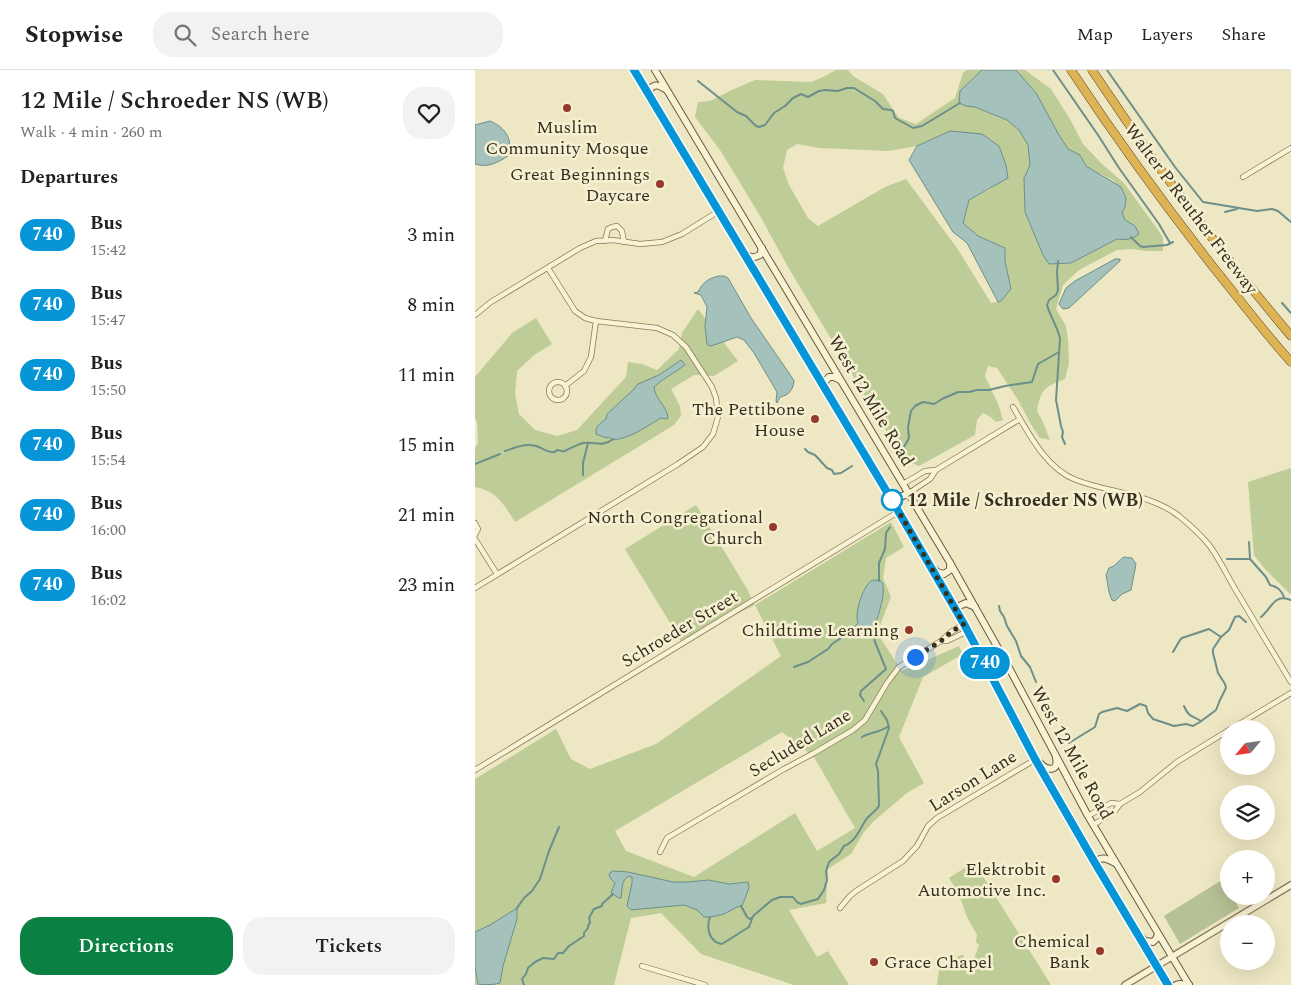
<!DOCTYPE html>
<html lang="en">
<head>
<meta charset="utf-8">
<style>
  body { margin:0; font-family:Spectral,serif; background:#f2f2f2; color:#202124; height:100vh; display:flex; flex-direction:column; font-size:19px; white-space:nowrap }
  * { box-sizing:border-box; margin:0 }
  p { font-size:16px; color:#757577 }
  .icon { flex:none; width:28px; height:28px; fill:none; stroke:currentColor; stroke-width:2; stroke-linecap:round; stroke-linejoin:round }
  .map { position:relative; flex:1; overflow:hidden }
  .drawer { display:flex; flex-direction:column; background:#fff; width:475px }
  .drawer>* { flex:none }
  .badge { padding:0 10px; border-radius:16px; font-size:18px; line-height:32px }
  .needle { width:32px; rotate:241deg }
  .fabs { position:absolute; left:745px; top:650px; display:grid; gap:10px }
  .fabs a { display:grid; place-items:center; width:55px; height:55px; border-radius:50%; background:#fff; box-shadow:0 5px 20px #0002; font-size:25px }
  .you { position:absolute; width:25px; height:25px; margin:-12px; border:4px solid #fff; border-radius:50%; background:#1a73e8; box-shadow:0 0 0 8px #1a73e833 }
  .map>.badge { position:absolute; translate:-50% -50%; box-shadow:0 0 0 2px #fff }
  h2 { padding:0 20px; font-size:19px; line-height:45px }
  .round { display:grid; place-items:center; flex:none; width:52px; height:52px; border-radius:20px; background:#f2f2f2 }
  .head { display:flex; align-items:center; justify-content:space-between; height:85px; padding:0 20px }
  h1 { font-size:24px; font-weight:600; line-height:38px }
  .cta { display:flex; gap:10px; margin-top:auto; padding:10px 20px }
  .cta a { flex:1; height:58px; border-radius:20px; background:#0b8043; color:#fff; font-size:20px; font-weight:600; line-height:58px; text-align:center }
  .cta a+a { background:#f2f2f2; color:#202124 }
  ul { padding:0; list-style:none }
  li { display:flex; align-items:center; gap:15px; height:70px; padding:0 20px }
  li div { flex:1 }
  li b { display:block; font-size:19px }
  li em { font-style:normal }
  li .badge { min-width:55px; font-weight:700; text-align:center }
  header { display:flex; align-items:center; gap:30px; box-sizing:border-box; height:70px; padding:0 25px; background:#fff; border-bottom:1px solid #e0e0e0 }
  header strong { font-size:24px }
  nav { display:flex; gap:28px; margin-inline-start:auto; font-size:18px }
  .search { width:350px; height:45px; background:#f2f2f2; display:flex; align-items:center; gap:12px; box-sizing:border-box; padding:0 18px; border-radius:20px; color:#757577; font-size:19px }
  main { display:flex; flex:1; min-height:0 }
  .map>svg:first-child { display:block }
</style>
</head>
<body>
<header>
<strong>Stopwise</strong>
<div class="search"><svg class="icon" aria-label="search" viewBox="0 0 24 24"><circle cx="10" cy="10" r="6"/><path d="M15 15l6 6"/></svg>Search here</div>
<nav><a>Map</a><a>Layers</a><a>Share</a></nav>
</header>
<main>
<section class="drawer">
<div class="head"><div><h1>12 Mile / Schroeder NS (WB)</h1><p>Walk · 4 min · 260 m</p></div><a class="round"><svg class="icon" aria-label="heart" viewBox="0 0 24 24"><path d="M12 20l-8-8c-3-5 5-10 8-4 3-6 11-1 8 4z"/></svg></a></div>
<h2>Departures</h2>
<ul>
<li><span class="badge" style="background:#0696d7;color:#fff">740</span><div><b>Bus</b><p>15:42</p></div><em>3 min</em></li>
<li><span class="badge" style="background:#0696d7;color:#fff">740</span><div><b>Bus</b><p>15:47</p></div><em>8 min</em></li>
<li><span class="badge" style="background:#0696d7;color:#fff">740</span><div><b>Bus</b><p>15:50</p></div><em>11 min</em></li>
<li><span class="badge" style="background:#0696d7;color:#fff">740</span><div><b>Bus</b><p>15:54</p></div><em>15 min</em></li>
<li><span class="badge" style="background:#0696d7;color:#fff">740</span><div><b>Bus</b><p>16:00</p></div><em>21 min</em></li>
<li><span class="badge" style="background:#0696d7;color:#fff">740</span><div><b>Bus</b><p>16:02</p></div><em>23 min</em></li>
</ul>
<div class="cta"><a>Directions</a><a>Tickets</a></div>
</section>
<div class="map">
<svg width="816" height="915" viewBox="0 0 816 915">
  <rect width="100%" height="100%" fill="#eee7c3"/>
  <!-- green -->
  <g fill="#becc97" fill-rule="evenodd">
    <path d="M361,0H373L378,6L408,24L424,48L441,54L480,28L488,3L492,0H507L485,21L491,36L500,37L532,50L544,60L553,75L555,95L549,109L550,142L568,185L574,194L596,193L642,169L649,170L660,156L650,150L646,143L650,137L639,111L611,96L605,85L593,79L584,65L561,23L541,0H550L576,19L595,49L608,74L627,94L649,113L688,167V181H672L657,179L642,180L604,200L588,215L581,239L591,256L593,270L594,293L590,309C570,317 566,318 562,341L567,350L575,370L565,368L558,358L543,330L522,298L513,296L510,306L523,334L528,350L521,352L514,346L508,343L502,350L500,365L444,396L436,393L419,374L313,197L284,144L245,80L220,47L223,32L235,31L257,20L280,10L336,12L346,8ZM475,61L516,119L494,130L488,153L503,166L530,179V191L536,219L526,231L516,233L482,178L431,109L410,117L343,156L333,148L314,115L308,98L312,80L322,74L344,78L413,81L442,76Z"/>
    <path d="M223,239L263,291L239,306L219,305L196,319L205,336L206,346L199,355L40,452C30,436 21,420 0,417V378L3,373L2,352L0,349V307L37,263L61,248L77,274L59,285L42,301L40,324L44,344L60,360L82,366L102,360L151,307L153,292L167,294L182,300L204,279L207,263Z"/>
    <path d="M816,398V524H815L789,498L779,485L773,412Z"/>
    <path d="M221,435L271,517L280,535L416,452L429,477L411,488L408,508L416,527L402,563L427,601L484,576L488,584L448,607L424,667L449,713L432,723L399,751L389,762L376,784L353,799L351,833L314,840L342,887L353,881L374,915H319L226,884L186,843L156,848L139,915H0V709L81,659L96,689L115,699L181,674L306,586L280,535L206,571L150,479ZM307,662L339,687L380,758L342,781L320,743L219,807L151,781L140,761Z"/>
    <path d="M499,792L576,915H462L464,899L471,893L488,884L489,887L498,892L504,875L501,872L502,865L492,847L483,822L474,808Z"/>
  </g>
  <!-- cemetery -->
  <path fill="#b6c196" d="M747,810L754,821V826H757L764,838L705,874L689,846Z"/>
  <!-- water -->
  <g fill="#a5c1bc" stroke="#6c8f8b">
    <path d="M507,0H541L561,23L584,65L593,79L605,85L611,96L646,117L651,128L650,137L647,143L650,150L660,156L664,164C657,170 651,170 642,169L596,193L574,194L568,185L550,142L549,108L555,95L553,75L544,60L532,50L500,37L491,36L484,33L485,21Z"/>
    <path d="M15,51C30,57 39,70 33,86C22,93 13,98 0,94V55Z"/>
    <path d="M475,61L507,64L524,76L531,95L533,108L494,130L488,153L503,166L530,178V191L536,219L526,231L523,232L492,173L478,162L434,90L442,76Z"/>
    <path d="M640,189H645V191L594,238L588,239L584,234L591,218L600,211Z"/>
    <path d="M244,206H249L253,208L276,248L314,303L319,311C318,320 314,325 305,327L302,333L301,331L302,322L279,283L269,270L262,267L236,276H234L232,274L230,256L232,237L226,225L219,223L223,222C228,212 234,208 244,206Z"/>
    <path d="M206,290L210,295C200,303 188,308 179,317C180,329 192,336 193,348L190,349L186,348C171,357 154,369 137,370L134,367L131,368L121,364C120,357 125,353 131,349L132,344L157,321L163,314L184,305Z"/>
    <path d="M649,487L657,488L661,494L656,520L647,524L640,531L637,530C633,522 633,514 631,505L634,498C641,496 643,491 649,487Z"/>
    <path d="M404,510C407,512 408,513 408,517C410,529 401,550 398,562L388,565H381L378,558L383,553C379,543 388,517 396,511C398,510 402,510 404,510Z"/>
    <path d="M138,801L153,802L198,812H213L234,810L254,814L273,812L274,818L267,836L262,837L249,844L236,847H229L222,840L209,835L156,840L152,836L157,813V807L154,806C145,811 148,820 146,828H144L136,823L140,813L136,809L134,805L135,803Z"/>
    <path d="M42,838V849L28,896L25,913C19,915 9,915 3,914L0,898V862L15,855Z"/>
  </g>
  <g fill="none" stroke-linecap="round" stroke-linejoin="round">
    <!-- stream -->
    <g stroke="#6c8f8b" stroke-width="2">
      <path d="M578,0L623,65L644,98L684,154L695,173"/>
      <path d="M632,0L700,97L728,132L782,141L797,139L803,141L816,152"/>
      <path d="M223,11L262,42L271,46L281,56L284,57L290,55L299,43L310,36L318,28L326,24L333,27L344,21L350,20L363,21L372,18H379L400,31L408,39L416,40L418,41L420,48L438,58L447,56L485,33"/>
      <path d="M750,142L762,139"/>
      <path d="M656,167L665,176L668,177L692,175L698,172"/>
      <path d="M583,191L582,202L583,220L581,225L574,230L572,235L574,241L582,259L585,268L581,330L586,356L588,362L587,367L590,374"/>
      <path d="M807,233L816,243"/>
      <path d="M330,379L333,382L340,385L352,398L357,400L359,404L366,403L377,396"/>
      <path d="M30,381C42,377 52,372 64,377C68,379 74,383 79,382C80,382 81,381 82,380C85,380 87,382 90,381C96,378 101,375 108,373C120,371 127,378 138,369"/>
      <path d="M425,382L429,377L434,368L433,357L436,341L440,336L448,332L459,334L467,329L483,322H494L502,320H514L530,316L557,312L563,294L584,282"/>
      <path d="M0,394L25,384"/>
      <path d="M108,405V393L113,373"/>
      <path d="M774,472L775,489"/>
      <path d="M752,489H775L791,507L795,515C803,517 806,520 809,527"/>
      <path d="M404,511V493L410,479L411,463L415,457"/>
      <path d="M524,536L525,541L529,547L532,556L541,571L546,586L555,597L561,612"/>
      <path d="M786,547C797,538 799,523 816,530"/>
      <path d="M698,582L705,570L707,568L734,559L746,567"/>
      <path d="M319,597L333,592L353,579L357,574L366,568L381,561"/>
      <path d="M389,631L385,625L386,621L411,599L400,572L397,560"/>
      <path d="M709,636C714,648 717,645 726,651"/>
      <path d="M387,667C396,662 406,662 414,656"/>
      <path d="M594,673L620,657L624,644L627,642L642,638L652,641L665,634L671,636L673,643L678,649L699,656L711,654L718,656L725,652L741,640L745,630L751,618L750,614L743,603L738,583V579L746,567L754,560L760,547L764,546L771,552"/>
      <path d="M266,836L272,847L275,849L277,848"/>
      <path d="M42,838L49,828L57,821L65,809L74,781L84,757"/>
      <path d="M235,847C231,858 234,872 247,874L274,857L278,846L297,830L305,827H318L322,832L326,834L332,832L343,829L349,820L352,810L351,801L354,792L364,784L369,776C380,772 384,761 390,751C394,745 400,742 404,736L403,701L401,694L414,658L412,650L406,641"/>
      <path d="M49,915L47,909L51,904L53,898L60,892L68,888L79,889L83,883H88L94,876L109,866V863L113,858V856L115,852L114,848L119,839L127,836V834L138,824"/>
    </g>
    <defs>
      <g id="minor">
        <path d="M768,107L816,78"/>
        <path d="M130,171L133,159L137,157L142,156L147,161L149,172"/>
        <path d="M0,245L16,232L105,178L121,171L138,170L165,174L187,172L207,164L244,141"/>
        <circle cx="83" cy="321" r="9"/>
        <path d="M90,316L109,301L116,287L121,251"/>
        <path d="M538,337C553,362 571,399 601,410C635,423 674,423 704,446C715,455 725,464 734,475C745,489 755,512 765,527C782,556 799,584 816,612"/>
        <path d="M428,414L450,401L461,400"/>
        <path d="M434,423L455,409L461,400L545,349"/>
        <path d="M0,453L3,459L0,465"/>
        <path d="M0,469L22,504"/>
        <path d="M0,518L203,394L228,377L238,364L243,347L241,328L237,317L211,277L198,265L182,258L121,251L110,248L100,241L73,198"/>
        <path d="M466,571H472L493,561"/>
        <path d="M756,659L816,623"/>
        <path d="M0,700L423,442"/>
        <path d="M613,746L636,733L645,734"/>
        <path d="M618,755L640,741L645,734L665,722L702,692L754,660"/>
        <path d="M185,782L192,768L309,699L339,683L378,660L390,650L412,613L424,597L466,571L476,562L489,554"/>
        <path d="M365,838L374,827L381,821L428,791L442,776L453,756L462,748L561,689"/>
        <path d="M167,896L230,915"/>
      </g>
      <path id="tertiary" d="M650,915L816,815"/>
      <g id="secondary">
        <path d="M159,0C267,180 377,358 480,540C509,589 534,640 561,690C603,766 647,842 693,915"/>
        <path d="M180,0L474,491L532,594L613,746L714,915"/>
        <path d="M174,25L175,19C180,13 185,16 190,19"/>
        <path d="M270,184C276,188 279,188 285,185L287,178"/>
        <path d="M348,314L354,307H359L365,310"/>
        <path d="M415,427L421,429L434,423"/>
        <path d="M459,499L462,502L469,504L475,500V493"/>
        <path d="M481,540L484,536L491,533L500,537"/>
        <path d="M565,693C572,701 584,702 581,688"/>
        <path d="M620,793C626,785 633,789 640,793"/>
        <path d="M666,867L670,871L678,872L681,869L683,864"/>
        <path d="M701,915L705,914L714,915"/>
      </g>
      <g id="motorway">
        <path d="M596,0C641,68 689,134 739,198C764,229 789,262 816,292"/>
        <path d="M617,0C678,92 744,181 816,266"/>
      </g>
    </defs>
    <!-- minor casing -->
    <use href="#minor" stroke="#88795a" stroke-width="6"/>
    <!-- tertiary casing -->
    <use href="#tertiary" stroke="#88795a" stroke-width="8"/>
    <!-- secondary casing -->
    <use href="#secondary" stroke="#6a593d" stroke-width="8"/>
    <!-- motorway casing -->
    <use href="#motorway" stroke="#56462e" stroke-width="9"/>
    <!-- minor -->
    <use href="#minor" stroke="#f9f3d6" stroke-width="4.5"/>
    <!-- tertiary -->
    <use href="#tertiary" stroke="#f9f3d6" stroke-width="5.5"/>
    <!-- secondary -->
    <use href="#secondary" stroke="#f9f3d6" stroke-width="6"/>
    <!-- motorway -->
    <use href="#motorway" stroke="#ddb354" stroke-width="8"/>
  </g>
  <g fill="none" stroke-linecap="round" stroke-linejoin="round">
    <defs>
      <path id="line" d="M159,0L415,427L489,554L560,689L620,793L693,915"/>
    </defs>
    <!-- line casing -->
    <use href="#line" stroke="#fff" stroke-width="11"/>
    <!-- line -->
    <use href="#line" stroke="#0696d7" stroke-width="8"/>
    <!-- walk -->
    <path stroke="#382e1e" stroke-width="5" stroke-dasharray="0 9" d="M417,430L489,554L476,562L466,571L440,587"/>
  </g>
  <!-- markers -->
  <g fill="#97382a" stroke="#f5f0d2" stroke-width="2">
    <circle cx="92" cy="38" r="5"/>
    <circle cx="185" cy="114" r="5"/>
    <circle cx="340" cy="349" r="5"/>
    <circle cx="298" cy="457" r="5"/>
    <circle cx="434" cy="560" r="5"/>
    <circle cx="581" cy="809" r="5"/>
    <circle cx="625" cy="881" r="5"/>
    <circle cx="399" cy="892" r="5"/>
  </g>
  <circle fill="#fff" stroke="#0696d7" stroke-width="2.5" cx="417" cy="430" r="10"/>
  <g text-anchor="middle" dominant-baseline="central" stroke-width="5" stroke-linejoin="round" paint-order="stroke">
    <!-- poi labels -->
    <g font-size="18" fill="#382e1e" stroke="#f5f0d2" text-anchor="end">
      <text x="92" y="57" text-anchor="middle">Muslim<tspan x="92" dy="21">Community Mosque</tspan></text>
      <text x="175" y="104">Great Beginnings<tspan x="175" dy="21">Daycare</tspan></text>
      <text x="330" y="339">The Pettibone<tspan x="330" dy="21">House</tspan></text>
      <text x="288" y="447">North Congregational<tspan x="288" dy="21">Church</tspan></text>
      <text x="424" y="560">Childtime Learning</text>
      <text x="571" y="799">Elektrobit<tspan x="571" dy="21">Automotive Inc.</tspan></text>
      <text x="615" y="871">Chemical<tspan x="615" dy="21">Bank</tspan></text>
      <text x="409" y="892" text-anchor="start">Grace Chapel</text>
    </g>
    <!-- street labels -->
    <g font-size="18" fill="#382e1e" stroke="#f5f0d2">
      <text transform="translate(716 139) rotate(53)">Walter P Reuther Freeway</text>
      <text transform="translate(396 331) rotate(59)">West 12 Mile Road</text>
      <text transform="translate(205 559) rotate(-31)">Schroeder Street</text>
      <text transform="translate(325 673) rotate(-31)">Secluded Lane</text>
      <text transform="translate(597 683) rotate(61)">West 12 Mile Road</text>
      <text transform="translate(498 711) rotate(-32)">Larson Lane</text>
    </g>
    <!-- stop labels -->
    <g font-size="18" font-weight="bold" fill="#382e1e" stroke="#f5f0d2" text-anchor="start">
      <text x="432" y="430">12 Mile / Schroeder NS (WB)</text>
    </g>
  </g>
</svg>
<div class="fabs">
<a><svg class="needle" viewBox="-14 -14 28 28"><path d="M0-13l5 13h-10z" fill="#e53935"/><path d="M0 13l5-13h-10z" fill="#757577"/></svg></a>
<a><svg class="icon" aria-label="layers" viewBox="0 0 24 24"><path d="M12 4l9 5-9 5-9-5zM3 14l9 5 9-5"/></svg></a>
<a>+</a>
<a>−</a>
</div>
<div class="you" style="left:440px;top:587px"></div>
<b class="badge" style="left:510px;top:593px;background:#0696d7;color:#fff">740</b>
</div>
</main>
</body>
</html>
